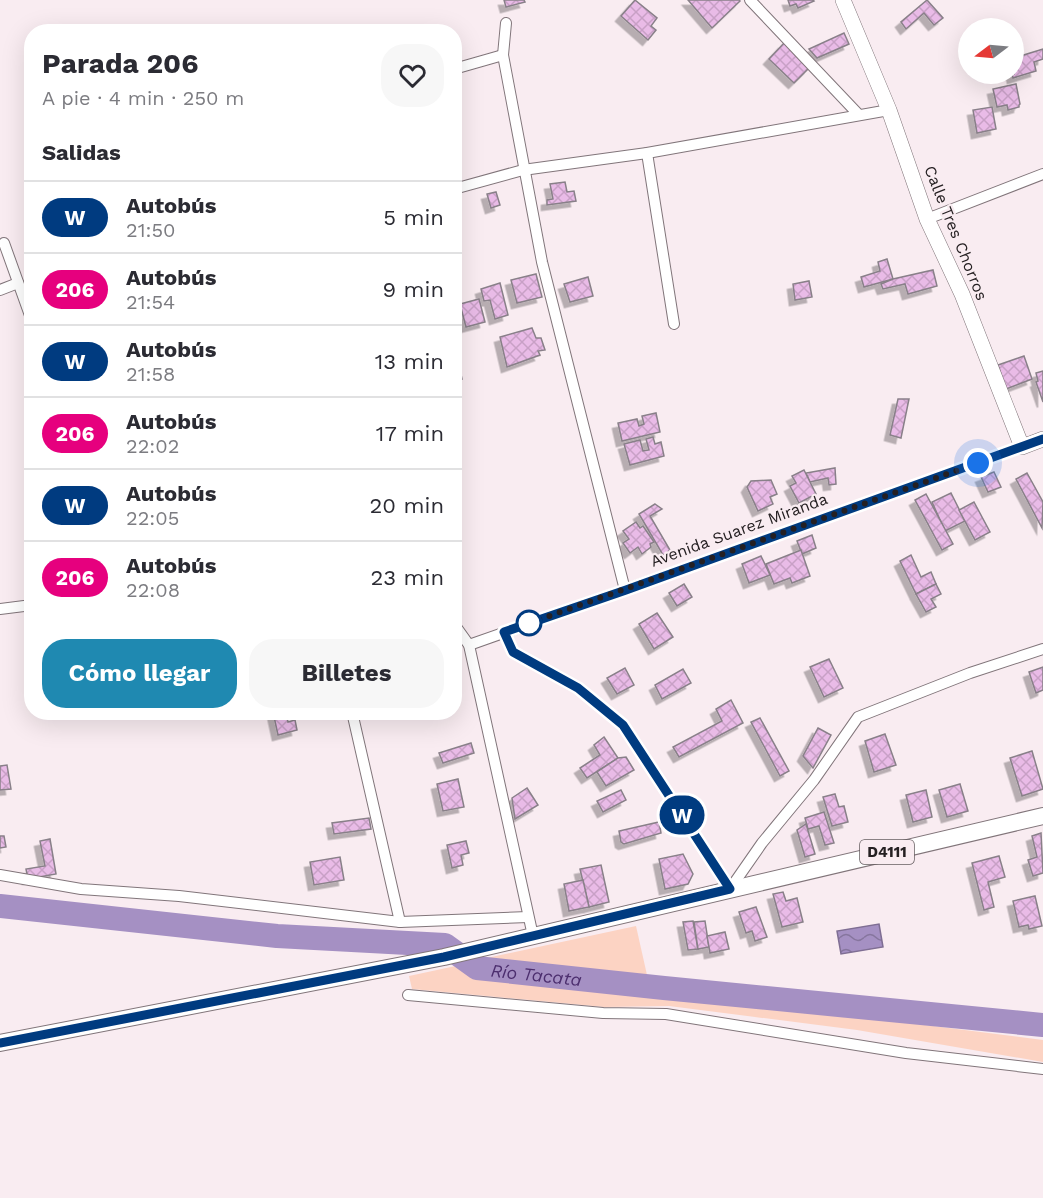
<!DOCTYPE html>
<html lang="es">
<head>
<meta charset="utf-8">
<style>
  body { margin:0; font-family:"Work Sans",sans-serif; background:#f7f7f7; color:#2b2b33; height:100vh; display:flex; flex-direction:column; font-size:22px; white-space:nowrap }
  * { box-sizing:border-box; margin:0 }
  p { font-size:20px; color:#7c7c81 }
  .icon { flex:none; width:33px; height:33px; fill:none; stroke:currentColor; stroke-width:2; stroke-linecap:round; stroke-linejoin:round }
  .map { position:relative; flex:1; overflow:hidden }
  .drawer { position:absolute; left:24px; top:24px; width:438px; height:696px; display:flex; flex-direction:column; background:#fff; border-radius:24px; box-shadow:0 6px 24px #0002 }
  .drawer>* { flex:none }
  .badge { padding:0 12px; border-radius:20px; font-size:21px; line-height:39px }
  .needle { width:39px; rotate:254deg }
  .controls { position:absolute; left:958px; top:18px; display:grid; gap:12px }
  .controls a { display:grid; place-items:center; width:66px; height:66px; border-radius:50%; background:#fff; box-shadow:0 6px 24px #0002; font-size:30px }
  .you { position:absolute; width:30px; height:30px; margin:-15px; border:4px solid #fff; border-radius:50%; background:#1a73e8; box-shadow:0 0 0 9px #1a73e833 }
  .map>.badge { position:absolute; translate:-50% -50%; box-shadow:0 0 0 3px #fff }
  h2 { padding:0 18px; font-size:22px; line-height:54px }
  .round { display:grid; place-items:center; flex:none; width:63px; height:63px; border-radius:24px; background:#f7f7f7 }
  .summary { display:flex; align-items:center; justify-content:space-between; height:102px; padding:0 18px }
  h1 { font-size:28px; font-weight:700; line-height:45px }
  .action { display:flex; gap:12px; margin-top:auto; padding:12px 18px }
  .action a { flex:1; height:69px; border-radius:24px; background:#1f89b1; color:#fff; font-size:24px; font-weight:700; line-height:69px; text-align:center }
  .action a+a { background:#f7f7f7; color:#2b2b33 }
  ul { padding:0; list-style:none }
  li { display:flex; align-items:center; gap:18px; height:72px; padding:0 18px; border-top:2px solid #e1e1e2 }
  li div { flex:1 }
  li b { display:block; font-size:22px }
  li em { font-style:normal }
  li .badge { min-width:66px; font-weight:700; text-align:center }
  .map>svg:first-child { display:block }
</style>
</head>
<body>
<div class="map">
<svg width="1043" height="1198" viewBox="0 0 1043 1198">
  <defs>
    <pattern id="water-waves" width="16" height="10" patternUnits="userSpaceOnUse" patternTransform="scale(1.5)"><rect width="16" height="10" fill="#a590c3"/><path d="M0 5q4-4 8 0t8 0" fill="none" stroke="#86759e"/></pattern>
    <pattern id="building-cross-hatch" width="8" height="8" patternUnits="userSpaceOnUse" patternTransform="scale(1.5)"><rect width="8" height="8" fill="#e9bbe7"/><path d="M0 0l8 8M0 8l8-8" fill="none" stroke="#c8a0c6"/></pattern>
    <filter id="shadow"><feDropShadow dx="-5.5" dy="5.5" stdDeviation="0" flood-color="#0004"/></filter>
  </defs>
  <rect width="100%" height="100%" fill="#f9ecf1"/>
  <!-- green -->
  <g fill="#fcd3c3">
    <path d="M636,926L647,975L482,959Z"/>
    <path d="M465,964L470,972L838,1014L1043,1040V1062L857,1030L669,1006L604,1007L412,989L409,976Z"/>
  </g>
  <!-- water -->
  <path fill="url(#water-waves)" stroke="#7f6e93" stroke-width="1.5" d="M879,924L883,947L841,954L837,931Z"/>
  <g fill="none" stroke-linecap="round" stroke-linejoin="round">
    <!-- river -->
    <path stroke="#a590c3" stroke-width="24" id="s1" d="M0,906L277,936L445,945L477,968L664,988L1043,1025"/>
  </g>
  <!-- building -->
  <g fill="url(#building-cross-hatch)" stroke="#898089" stroke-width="1.5" filter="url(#shadow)">
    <path d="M504,0H524L525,2L506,7Z"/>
    <path d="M635,0L657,18L651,26L656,30L648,40L621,16Z"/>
    <path d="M688,0H739L740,1L712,28Z"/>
    <path d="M788,0H813L814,1L798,8L796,4L790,6Z"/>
    <path d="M927,0L943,18L934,25L924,13L906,29L901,22Z"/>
    <path d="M844,33L849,44L817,58L809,49Z"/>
    <path d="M784,43L809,68L794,83L769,59Z"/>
    <path d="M1043,49V59L1034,62L1036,71L1013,78L1012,74H1014V58Z"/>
    <path d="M1016,84L1020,104L1019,105V107L1008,110L1007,105L997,107L993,89Z"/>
    <path d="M992,107L996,129L977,133L973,110Z"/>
    <path d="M565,182L567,192L574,191L576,201L547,205V200L553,199L550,184Z"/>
    <path d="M496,192L500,205L491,208L487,194Z"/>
    <path d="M887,259L893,279L864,287L861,277L880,271L878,262Z"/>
    <path d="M933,270L937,286L908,294L905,284L883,289L881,284L893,279Z"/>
    <path d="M536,274L542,297L517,303L511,280Z"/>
    <path d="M588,277L593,296L570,302L564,284Z"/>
    <path d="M809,281L812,297L795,300L793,284Z"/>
    <path d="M500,283L508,315L495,319L490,300L484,301L481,289Z"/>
    <path d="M479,299L485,322L466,327L460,304Z"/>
    <path d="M532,328L536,338H541L545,350L538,351L540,355L507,367L500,337Z"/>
    <path d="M1024,356L1032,379L1006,389L998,365Z"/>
    <path d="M454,358L458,360L462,379L454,380Z"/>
    <path d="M1043,371V402L1036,382L1038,381L1036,373Z"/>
    <path d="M898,399H909L901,438L890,435Z"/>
    <path d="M656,413L660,432L622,441L618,423L637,419L639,426L644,424L642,416Z"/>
    <path d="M653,437L655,444L661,442L664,456L630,465L624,444L640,440L643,451L649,450L646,439Z"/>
    <path d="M835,468L836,484L829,485L828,478L810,482L806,473Z"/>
    <path d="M804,470L816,494L799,503L790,486L796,483L792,476Z"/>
    <path d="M994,472L1001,487L988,492L981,477Z"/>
    <path d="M1027,473L1043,502L1042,528L1016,479Z"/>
    <path d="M771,480L777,494L770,497L773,504L758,511L747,487L751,481Z"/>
    <path d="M951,493L965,521L945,531L932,502Z"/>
    <path d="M926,494L953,544L942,550L915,500Z"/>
    <path d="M974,502L990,532L975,540L959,510Z"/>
    <path d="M655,504L662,509L650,516L670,550L663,555L639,514Z"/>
    <path d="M636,522L640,528L643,526L654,542L650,544L651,547L642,554L638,547L630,553L623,543L629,539L623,531Z"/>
    <path d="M812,535L816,548L802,554L797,541Z"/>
    <path d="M801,550L810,576L792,583L790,578L774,584L766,564Z"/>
    <path d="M911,555L921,577L931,572L936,584L916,594L900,561Z"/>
    <path d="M761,556L770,575L749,583L742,564Z"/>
    <path d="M684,584L692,597L677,606L669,593Z"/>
    <path d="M936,584L941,594L931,599L936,607L926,612L916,594Z"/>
    <path d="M657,613L673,637L654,649L639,624Z"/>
    <path d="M829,659L843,688L824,697L810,667Z"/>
    <path d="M1043,667V690L1036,693L1029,672Z"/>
    <path d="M625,668L634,685L617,694L607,678Z"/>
    <path d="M683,669L691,683L662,699L655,685Z"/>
    <path d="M731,700L743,723L679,757L673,747L722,721L716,709Z"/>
    <path d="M273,712H286L288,722L295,720L297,730L278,735Z"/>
    <path d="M760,718L789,771L780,776L751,722Z"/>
    <path d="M818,728L831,735L813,768L803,756Z"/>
    <path d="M885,734L896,765L874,772L865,741Z"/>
    <path d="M604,737L618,758L587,778L580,768L600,755L594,745Z"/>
    <path d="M471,743L474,753L443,763L439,753Z"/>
    <path d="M1032,751L1043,789L1022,796L1010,758Z"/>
    <path d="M626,757L634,770L606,786L597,772L618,758Z"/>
    <path d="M7,765L11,789L0,790V766Z"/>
    <path d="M458,779L464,807L443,811L437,784Z"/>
    <path d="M960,784L968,811L947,817L939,790Z"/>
    <path d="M527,788L538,805L515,819L512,798Z"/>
    <path d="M621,790L626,800L603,812L597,801Z"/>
    <path d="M926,790L932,817L913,822L906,795Z"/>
    <path d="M835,794L839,807L844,806L848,822L832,826L823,797Z"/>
    <path d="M824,812L834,843L825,845L819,826L808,829L805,818Z"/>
    <path d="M369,818L371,829L334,834L332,823Z"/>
    <path d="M659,822L661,833L624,844L621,842L619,831Z"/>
    <path d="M806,824L815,854L805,857L797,830Z"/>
    <path d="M1041,833L1043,873L1033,876L1028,860L1037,857L1032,836Z"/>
    <path d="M0,836H4L6,847L0,848Z"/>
    <path d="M50,839L56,874L28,879L26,869L45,866L40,841Z"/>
    <path d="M466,841L469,853L461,855L463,865L452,868L447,845Z"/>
    <path d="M683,854L693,874L688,884L665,889L659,859Z"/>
    <path d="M999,856L1005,877L988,882L994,907L984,910L972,863Z"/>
    <path d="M340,857L344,880L314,885L310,862Z"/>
    <path d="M601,865L609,902L589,907L580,869Z"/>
    <path d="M583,880L589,907L569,911L564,884Z"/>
    <path d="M783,892L786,901L797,898L803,922L782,927L773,894Z"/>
    <path d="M1035,896L1042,926L1029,929L1028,925L1019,927L1013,901Z"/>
    <path d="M756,907L767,937L755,941L752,931L746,933L739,912Z"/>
    <path d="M693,921L698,949L688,950L683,922Z"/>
    <path d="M705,921L709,947L698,949L694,922Z"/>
    <path d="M725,932L729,949L710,953L707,936Z"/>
  </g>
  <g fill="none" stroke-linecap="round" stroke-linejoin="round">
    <defs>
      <g id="street">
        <path d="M750,0L859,115"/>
        <path d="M506,23L503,55L542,262L625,590"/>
        <path d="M454,69L503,55"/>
        <path d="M647,153L674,324"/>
        <path d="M454,189L523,170L647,153L889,110"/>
        <path d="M30,199L32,198"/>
        <path d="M927,219L1043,174"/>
        <path d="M4,243L32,321"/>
        <path d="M0,290L18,283"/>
        <path d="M0,609L32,605"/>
        <path d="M454,624L469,645L533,936"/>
        <path d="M504,632L513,652L578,688L623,725L730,889L762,843L814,780L858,717L970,673L1043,649"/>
        <path d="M469,645L625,590L1022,447"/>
        <path d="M352,712L400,922"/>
        <path d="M0,875L81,889L179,896L400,922L528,917"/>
        <path d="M408,995L603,1013L666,1014L906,1053L1043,1069"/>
      </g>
      <path id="secondary" d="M843,0L889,110L927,219L962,294L1022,447L1043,439"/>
      <path id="primary" d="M0,1043L444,957L1043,816"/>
    </defs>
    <!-- street casing -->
    <use href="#street" stroke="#81757a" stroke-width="12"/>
    <!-- secondary casing -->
    <use href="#secondary" stroke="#81757a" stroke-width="16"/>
    <!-- primary casing -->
    <use href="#primary" stroke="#81757a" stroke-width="18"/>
    <!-- street -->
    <use href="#street" stroke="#fff" stroke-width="10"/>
    <!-- secondary -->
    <use href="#secondary" stroke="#fff" stroke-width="15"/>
    <!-- primary -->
    <use href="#primary" stroke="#fff" stroke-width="16"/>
  </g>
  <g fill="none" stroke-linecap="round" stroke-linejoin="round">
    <defs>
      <path id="line" d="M0,1043L444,957L730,889L623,725L578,688L513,652L504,632L626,590L1043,439"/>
    </defs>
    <!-- line casing -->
    <use href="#line" stroke="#fff" stroke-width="14"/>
    <!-- line -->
    <use href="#line" stroke="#003b80" stroke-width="9"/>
    <!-- walk -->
    <path stroke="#252022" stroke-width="6" stroke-dasharray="0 10.8" d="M529,623L524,625L978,463"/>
  </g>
  <!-- markers -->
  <circle fill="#fff" stroke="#003b80" stroke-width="3" cx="529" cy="623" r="12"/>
  <g text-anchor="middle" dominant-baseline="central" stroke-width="4.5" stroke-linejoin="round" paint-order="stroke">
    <!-- shield labels -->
    <rect fill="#f9ecf1" stroke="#655d60" stroke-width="1.5" x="860" y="840" width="54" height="24" rx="4.5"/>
    <g font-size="15" font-weight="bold" fill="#252022">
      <text x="887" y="852">D4111</text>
    </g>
    <!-- street labels -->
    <g font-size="16" fill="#252022" stroke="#f9ecf1">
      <text transform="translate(956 233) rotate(68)">Calle Tres Chorros</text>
      <text transform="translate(739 530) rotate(-20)">Avenida Suarez Miranda</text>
    </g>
    <!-- water labels -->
    <g font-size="18" font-style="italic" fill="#4c2e6e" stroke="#f9ecf1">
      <text stroke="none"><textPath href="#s1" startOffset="546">Río Tacata</textPath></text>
    </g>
  </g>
</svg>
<div class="controls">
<a><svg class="needle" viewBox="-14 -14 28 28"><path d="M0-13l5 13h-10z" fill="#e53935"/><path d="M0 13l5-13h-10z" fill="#7c7c81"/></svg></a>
</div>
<div class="you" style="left:978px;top:463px"></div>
<b class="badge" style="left:682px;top:815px;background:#003b80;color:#fff">W</b>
<section class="drawer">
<div class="summary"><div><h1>Parada 206</h1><p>A pie · 4 min · 250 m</p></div><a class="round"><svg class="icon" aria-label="heart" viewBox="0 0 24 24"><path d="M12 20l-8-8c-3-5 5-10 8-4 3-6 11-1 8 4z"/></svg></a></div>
<h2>Salidas</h2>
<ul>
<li><span class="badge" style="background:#003b80;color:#fff">W</span><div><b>Autobús</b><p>21:50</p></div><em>5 min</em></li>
<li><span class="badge" style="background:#e6007e;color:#fff">206</span><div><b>Autobús</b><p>21:54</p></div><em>9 min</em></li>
<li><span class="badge" style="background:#003b80;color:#fff">W</span><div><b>Autobús</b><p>21:58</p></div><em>13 min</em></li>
<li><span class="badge" style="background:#e6007e;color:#fff">206</span><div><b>Autobús</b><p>22:02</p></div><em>17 min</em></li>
<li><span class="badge" style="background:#003b80;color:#fff">W</span><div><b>Autobús</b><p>22:05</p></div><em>20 min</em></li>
<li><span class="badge" style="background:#e6007e;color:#fff">206</span><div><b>Autobús</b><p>22:08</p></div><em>23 min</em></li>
</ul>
<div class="action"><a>Cómo llegar</a><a>Billetes</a></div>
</section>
</div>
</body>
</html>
